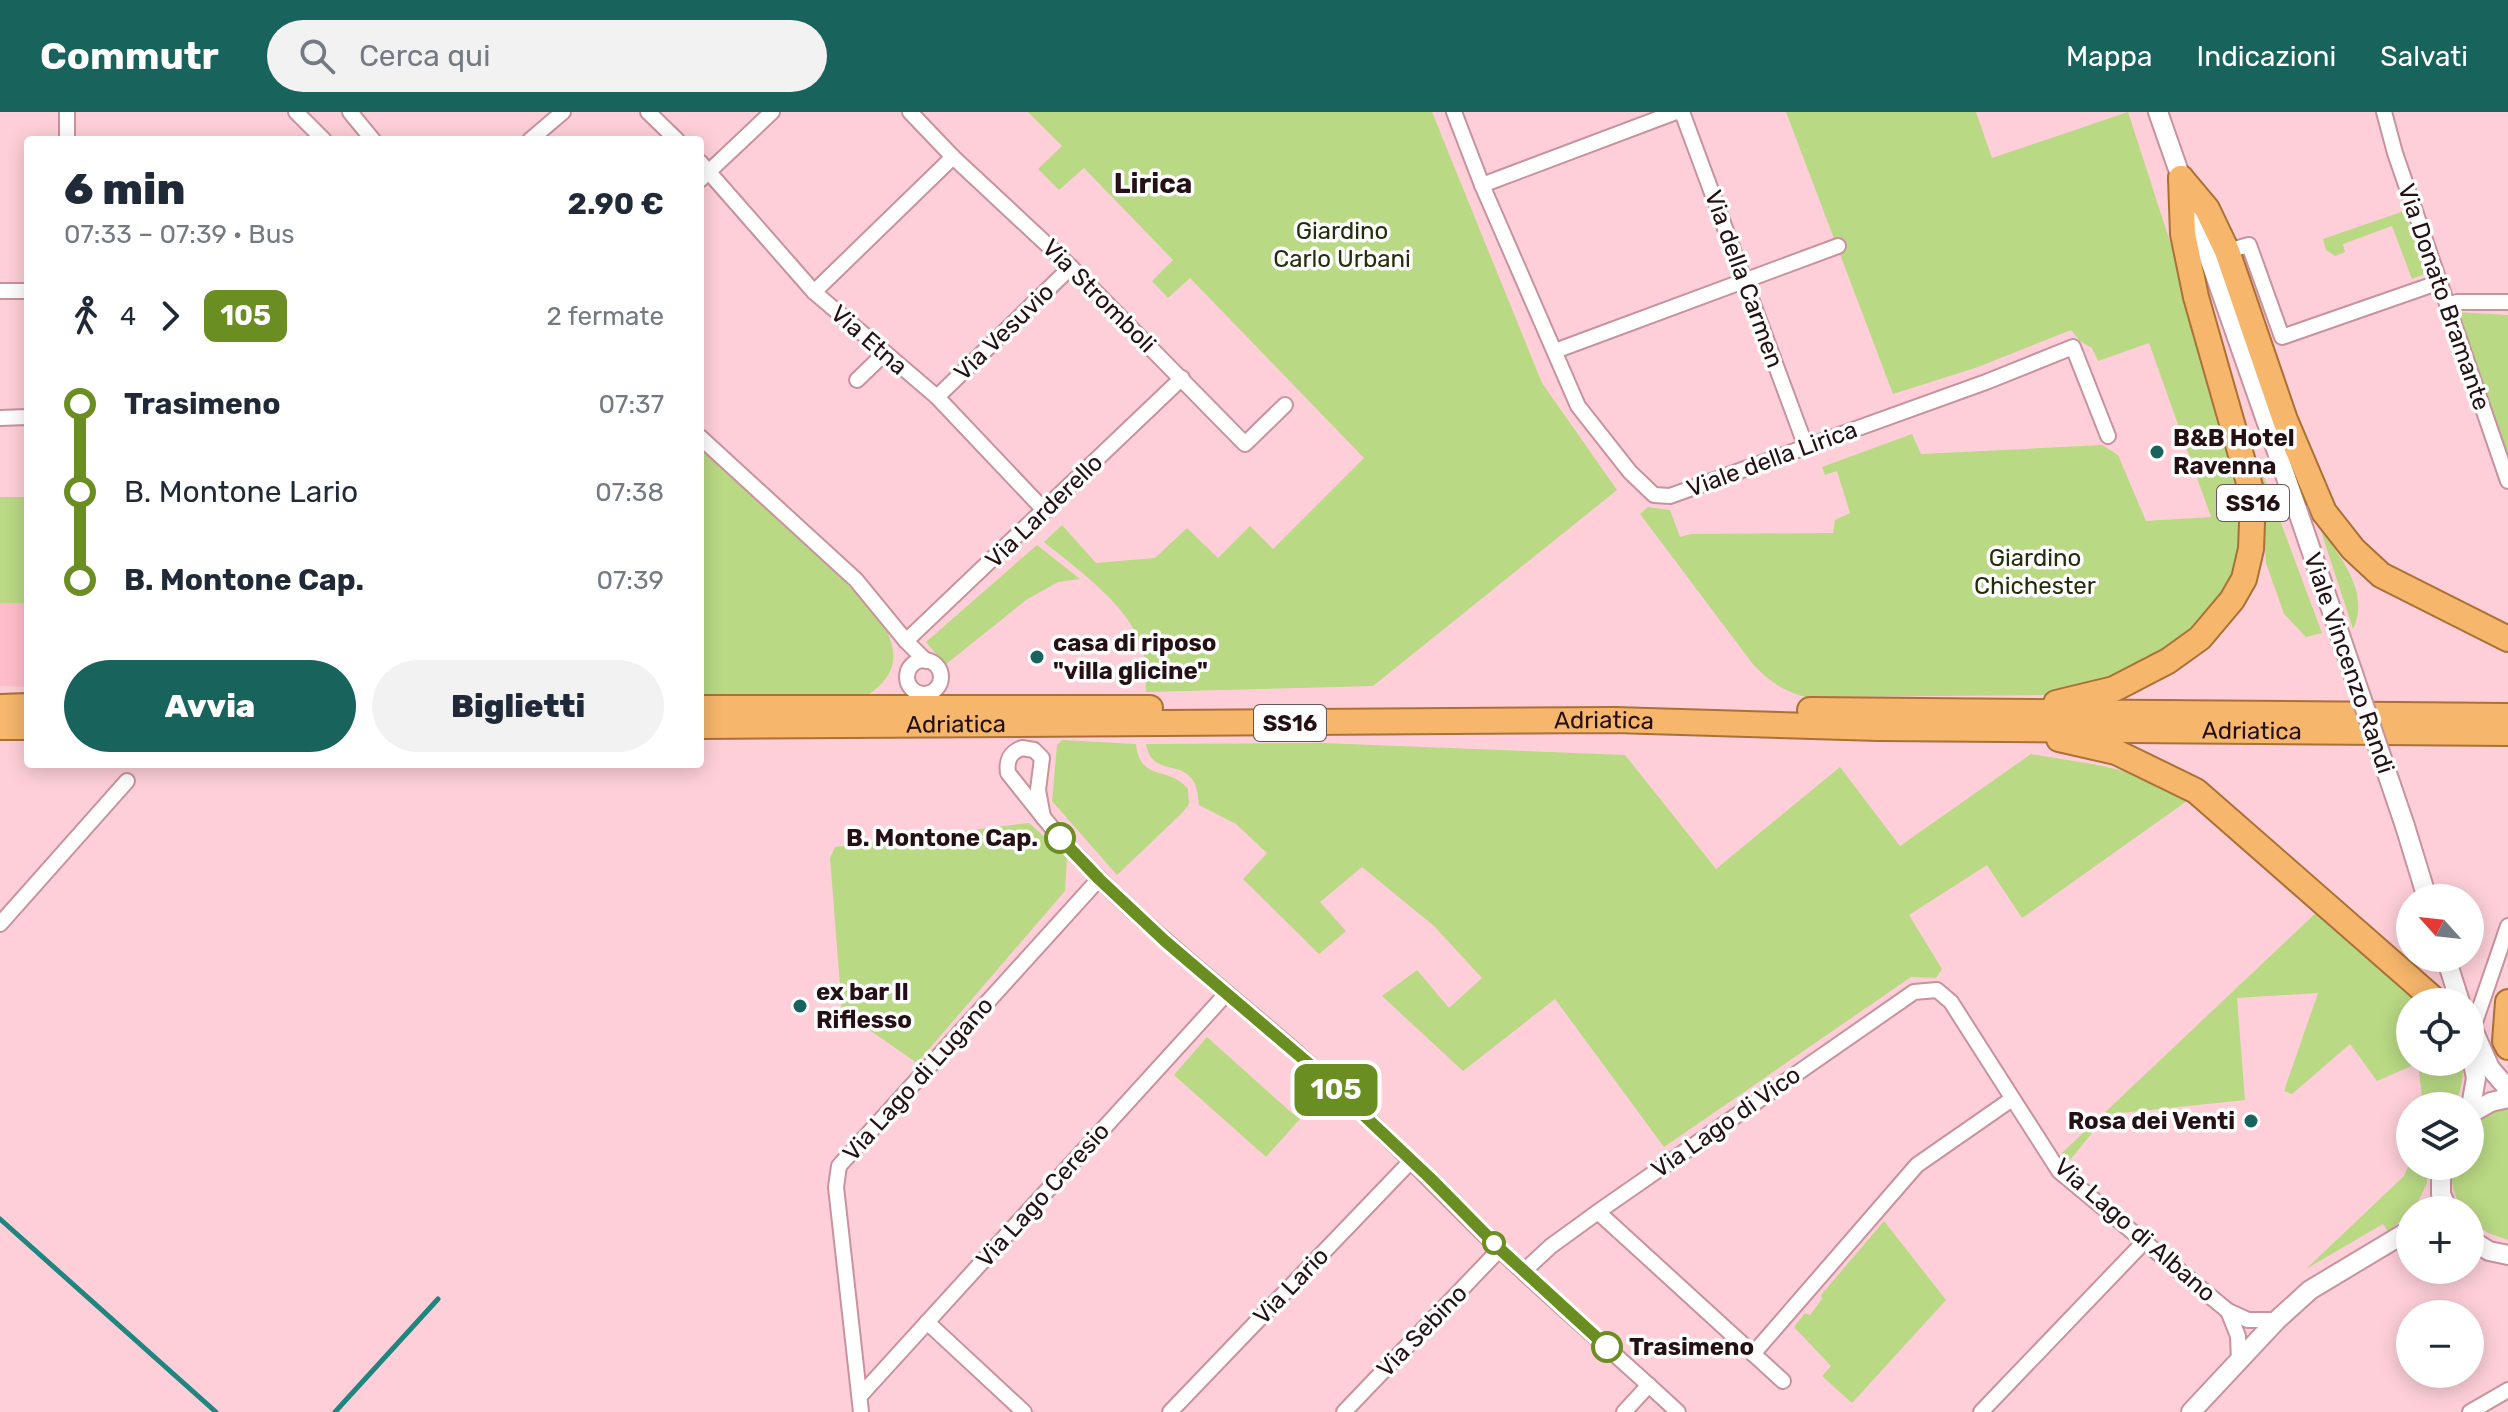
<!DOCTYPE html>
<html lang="it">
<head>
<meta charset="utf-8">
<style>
  body { margin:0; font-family:Rubik,sans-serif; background:#f2f2f3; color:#1f2937; height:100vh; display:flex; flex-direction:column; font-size:30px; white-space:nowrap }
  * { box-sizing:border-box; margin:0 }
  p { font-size:26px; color:#747a83 }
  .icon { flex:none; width:44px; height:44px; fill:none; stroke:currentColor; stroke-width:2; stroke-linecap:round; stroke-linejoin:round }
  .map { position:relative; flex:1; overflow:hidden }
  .side { position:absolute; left:24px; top:24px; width:680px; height:632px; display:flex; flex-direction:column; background:#fff; border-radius:8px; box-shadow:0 4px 20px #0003 }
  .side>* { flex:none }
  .badge { padding:0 16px; border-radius:12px; font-size:28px; line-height:52px }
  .needle { width:52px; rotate:297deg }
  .controls { position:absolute; left:2396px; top:772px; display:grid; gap:16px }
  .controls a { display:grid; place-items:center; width:88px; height:88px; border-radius:50%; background:#fff; box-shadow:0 4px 20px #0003; font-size:40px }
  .map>.badge { position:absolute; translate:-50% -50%; box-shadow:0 0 0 4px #fff }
  .legs { display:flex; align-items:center; gap:12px; height:88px; padding:0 40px; font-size:26px }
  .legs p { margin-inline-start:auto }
  .overview { display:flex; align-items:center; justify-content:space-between; height:136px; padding:0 40px }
  h1 { font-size:44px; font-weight:800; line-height:60px }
  .action { display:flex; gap:16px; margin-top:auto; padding:16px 40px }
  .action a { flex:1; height:92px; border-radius:48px; background:#18645d; color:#fff; font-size:32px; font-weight:800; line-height:92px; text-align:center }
  .action a+a { background:#f2f2f3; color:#1f2937 }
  ul { padding:0 40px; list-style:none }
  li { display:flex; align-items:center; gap:28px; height:88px; font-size:30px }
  li i { display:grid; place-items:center; width:12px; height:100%; margin:0 10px; background:currentColor }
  li i::after { content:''; width:20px; height:20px; margin:-10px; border:6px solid; border-radius:50%; background:#fff }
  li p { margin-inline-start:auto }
  li:first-child i { background:linear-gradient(#0000 50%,currentColor 0) }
  li:last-child i { background:linear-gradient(currentColor 50%,#0000 0) }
  header { display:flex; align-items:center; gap:48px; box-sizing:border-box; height:112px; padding:0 40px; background:#18645d; color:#fff }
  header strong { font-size:38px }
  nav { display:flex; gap:44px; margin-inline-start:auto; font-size:28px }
  .search { width:560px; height:72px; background:#f2f2f3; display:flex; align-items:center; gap:20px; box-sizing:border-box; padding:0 28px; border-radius:44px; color:#747a83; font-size:30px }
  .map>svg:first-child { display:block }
</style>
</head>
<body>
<header>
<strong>Commutr</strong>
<div class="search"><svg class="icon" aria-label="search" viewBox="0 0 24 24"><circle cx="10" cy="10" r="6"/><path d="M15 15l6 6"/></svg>Cerca qui</div>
<nav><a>Mappa</a><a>Indicazioni</a><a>Salvati</a></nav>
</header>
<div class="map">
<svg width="2508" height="1300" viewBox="0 0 2508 1300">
  <rect width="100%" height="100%" fill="#fecfd8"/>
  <!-- built -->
  <path fill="#ffbdca" d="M0,491H28V575L0,574Z"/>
  <!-- green -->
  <g fill="#b9d984">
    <path d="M1028,0H1432L1542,271L1617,378L1373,574L1146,580C1145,566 1146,550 1142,536C1129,493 1077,457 1044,430L1062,413L1096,451L1155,446L1187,416L1218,446L1250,414L1273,437L1364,346L1190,166L1168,186L1152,169L1173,148L1084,56L1059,78L1038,57L1062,34Z"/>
    <path d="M1786,0H1976L1992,46L2128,0L2184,173L2247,386L2243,433L2227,477L2201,511L2161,546L2109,572L2053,583L1805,585C1783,579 1767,568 1752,551L1640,402L1648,395L1670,398L1680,425L1691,422L1833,421L1835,408L1850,401L1837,359L1825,363L1822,355L1912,322L1921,342L2102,333L2118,343L2146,409L2211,405L2149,231L2098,249L2092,236L2080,229L2071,218L1978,255L1893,282Z"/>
    <path d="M2404,99L2427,161L2412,167L2392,114L2343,132L2345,140L2335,144L2326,138L2323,127Z"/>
    <path d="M2456,200L2508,203V346Z"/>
    <path d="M700,336L793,417L879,505C899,537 901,562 866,584L700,585Z"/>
    <path d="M2259,352L2322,521L2306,525L2284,502L2266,451Z"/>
    <rect x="0" y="385" width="28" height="106"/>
    <path d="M2320,416C2340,444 2371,482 2353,517Z"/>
    <path d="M1037,433L1080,467L1058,470L1026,488L945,553L926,530Z"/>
    <path d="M1062,628L1136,632C1140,671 1169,653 1188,677L1189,692L1183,700L1117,763L1052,689L1057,633Z"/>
    <path d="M1322,631L1625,643L1716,757L1840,655L1900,734L2031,642L2098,653L2141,663L2187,689L2022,806L1987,753L1909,803L1942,857L1936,866L1911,865L1664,1035L1555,887L1463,959L1382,884L1417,858L1449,896L1482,866L1434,814L1362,755L1320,790L1346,819L1319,842L1243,767L1267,741L1236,712L1199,693C1197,637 1153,672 1146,632Z"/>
    <path d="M1029,711L1067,745L1065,779L917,951L842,899L830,746L835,735Z"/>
    <path d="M2320,797L2425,890H2410V950H2462C2465,964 2460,981 2454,994H2423L2418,951L2377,969L2350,932L2292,982L2284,979L2318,881L2237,886L2245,988L2121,1001L2092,1021L2070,1048L2062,1041Z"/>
    <path d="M1207,925L1293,1002L1302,992L1308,998L1266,1045L1174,963Z"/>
    <path d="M2508,995V1128L2488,1121L2470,1108V1098H2463C2454,1085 2450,1070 2452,1054H2470V1015C2480,1004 2493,996 2508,995Z"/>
    <path d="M2410,1050V1054H2428L2427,1071L2414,1098H2410V1102L2388,1119L2383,1112L2306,1157L2404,1064Z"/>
    <path d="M1884,1109L1946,1188L1852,1291L1822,1264L1831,1254L1794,1215L1805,1201L1810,1203L1822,1187L1821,1183Z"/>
  </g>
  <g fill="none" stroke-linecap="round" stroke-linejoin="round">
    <!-- stream -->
    <g stroke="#1e867f" stroke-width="5">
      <path d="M0,1107L216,1300"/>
      <path d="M335,1300L438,1187"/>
    </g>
    <defs>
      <g id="minor">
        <path d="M296,0L324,28"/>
        <path d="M350,0L373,28"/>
        <path d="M648,0L677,28"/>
        <path d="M910,0L953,45L1071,155L1245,332L1285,293"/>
        <path d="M1454,0L1482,73L1578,294L1630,360L1654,383L1670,384L1986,270L2073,235L2108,324"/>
        <path d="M1682,0L1806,335"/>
        <path d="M2384,0L2395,41L2508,369"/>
        <path d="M67,28V0"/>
        <path d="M530,28L563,0"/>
        <path d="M700,50L814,180L937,285L1045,399"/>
        <path d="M700,68L772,0"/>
        <path d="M1482,73L1676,0"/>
        <path d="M2227,139L2249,133L2282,225L2440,170"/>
        <path d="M0,179H28"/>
        <path d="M814,180L953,45"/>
        <path d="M2447,193L2457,190H2508"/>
        <path d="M1555,239L1838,134"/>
        <path d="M857,268L885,241"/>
        <path d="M937,285L1071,155"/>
        <path d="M0,306L28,305"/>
        <path d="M700,325L856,468L906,529L926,549"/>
        <path d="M906,529L1182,266"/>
        <circle cx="924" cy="565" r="17"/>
        <path d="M1022,636L1034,638L1042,646L1038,678L1043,705L1008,661C1006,648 1011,640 1022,636Z"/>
        <path d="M1043,705C1116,794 1209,864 1295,939C1367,1002 1431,1071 1499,1137C1557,1193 1619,1245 1678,1300"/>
        <path d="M0,812L127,669"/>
        <path d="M2473,916L2508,814"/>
        <path d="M1598,1100L1783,1269"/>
        <path d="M1524,1159L1551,1134L1602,1097L1914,880L1937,878L1951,890L2059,1059L2228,1199L2248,1208H2277"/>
        <path d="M2228,1199L2238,1224L2239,1249"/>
        <path d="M927,1210L1024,1300"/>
        <path d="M1753,1242L1917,1053L2012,987"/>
        <path d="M860,1284L1226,882"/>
        <path d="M861,1300L836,1075L839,1054L1099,767"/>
        <path d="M1170,1300L1411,1049"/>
        <path d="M1344,1300L1500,1137"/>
        <path d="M1624,1300L1649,1273"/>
        <path d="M1981,1300L2144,1130"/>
        <path d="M2470,1300L2508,1278"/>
      </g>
      <g id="tertiary">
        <path d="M2158,0L2297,397"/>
        <path d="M2405,714L2427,786"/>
        <path d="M2446,846L2460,890"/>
        <path d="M2470,911L2490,956L2508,977"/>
        <path d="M2470,937L2476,966L2470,1000"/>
        <path d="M2470,1002L2491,990L2508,986"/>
        <path d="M2441,1054V1082L2448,1098"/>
        <path d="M2470,1127L2489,1139L2508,1143"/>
        <path d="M2191,1300L2277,1208L2310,1178L2410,1118"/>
      </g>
      <g id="trunk">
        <path d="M2181,66L2207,97L2227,139L2285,308L2324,400L2353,437L2381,463L2508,527"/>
        <path d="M2056,591L2114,577L2168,549L2200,526L2232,488L2244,467L2251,437L2253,385L2196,185L2183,122L2181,66"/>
        <path d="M0,595L28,594"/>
        <path d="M700,596H1150"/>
        <path d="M1810,598L2508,604"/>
        <path id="s1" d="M700,614L1615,608L1879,616L2508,621"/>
        <path d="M0,615H28"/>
        <path d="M2059,627L2116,640L2196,679L2437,890"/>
        <path d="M2508,890L2505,929L2508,935"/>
      </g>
    </defs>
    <!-- minor casing -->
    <use href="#minor" stroke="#c9929d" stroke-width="18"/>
    <!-- tertiary casing -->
    <use href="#tertiary" stroke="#c9929d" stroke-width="22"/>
    <!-- trunk casing -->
    <use href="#trunk" stroke="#ab7036" stroke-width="28"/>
    <!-- minor -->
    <use href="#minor" stroke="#fff" stroke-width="14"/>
    <!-- tertiary -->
    <use href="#tertiary" stroke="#fff" stroke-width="18"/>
    <!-- trunk -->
    <use href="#trunk" stroke="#f6b66c" stroke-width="24"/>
    <defs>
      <path id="tertiary-bridge" d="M2297,397L2405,714"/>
    </defs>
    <!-- tertiary-bridge casing -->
    <use href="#tertiary-bridge" stroke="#c9929d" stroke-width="22" stroke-linecap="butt"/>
    <!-- tertiary-bridge -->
    <use href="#tertiary-bridge" stroke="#fff" stroke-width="18"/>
  </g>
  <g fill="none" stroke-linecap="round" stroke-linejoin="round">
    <defs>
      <path id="line-1" d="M1060,726L1099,767L1165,829L1315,957L1430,1066L1500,1137L1607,1235"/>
    </defs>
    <!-- line-1 casing -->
    <use href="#line-1" stroke="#fff" stroke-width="18"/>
    <!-- line-1 -->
    <use href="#line-1" stroke="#6b8e23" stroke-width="12"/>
  </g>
  <!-- markers -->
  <g fill="#18645d" stroke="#fefefe" stroke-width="3">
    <circle cx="2157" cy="340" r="8"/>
    <circle cx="1037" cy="545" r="8"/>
    <circle cx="800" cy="894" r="8"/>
    <circle cx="2251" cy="1009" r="8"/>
  </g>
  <g fill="#fff" stroke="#6b8e23" stroke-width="4">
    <circle cx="1060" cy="726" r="14"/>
    <circle cx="1494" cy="1131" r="10"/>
    <circle cx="1607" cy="1235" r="14"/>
  </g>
  <g text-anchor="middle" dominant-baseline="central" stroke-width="7" stroke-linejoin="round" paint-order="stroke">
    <!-- shield labels -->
    <g fill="#fefefe" stroke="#65575b" stroke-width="2">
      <rect x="2217" y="373" width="72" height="36" rx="6"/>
      <rect x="1254" y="593" width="72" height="36" rx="6"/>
    </g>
    <g font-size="22" font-weight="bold" fill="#241015">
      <text x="2253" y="391">SS16</text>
      <text x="1290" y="611">SS16</text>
    </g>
    <!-- park labels -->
    <g font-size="24" fill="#222f0a" stroke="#fefefe">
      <text x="1342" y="119">Giardino<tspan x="1342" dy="28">Carlo Urbani</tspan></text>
      <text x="2035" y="446">Giardino<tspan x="2035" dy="28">Chichester</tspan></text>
    </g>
    <!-- street labels -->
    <g font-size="24" fill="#241015" stroke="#fefefe">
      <text transform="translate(1744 167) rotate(70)">Via della Carmen</text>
      <text transform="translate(1099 184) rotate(45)">Via Stromboli</text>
      <text transform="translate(2444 185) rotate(71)">Via Donato Bramante</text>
      <text transform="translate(1004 220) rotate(-44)">Via Vesuvio</text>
      <text transform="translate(869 228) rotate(41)">Via Etna</text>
      <text transform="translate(1772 347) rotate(-20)">Viale della Lirica</text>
      <text transform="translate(1044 399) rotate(-44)">Via Larderello</text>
      <text transform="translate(2349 551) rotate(71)">Viale Vincenzo Randi</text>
      <text stroke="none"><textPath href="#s1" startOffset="904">Adriatica</textPath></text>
      <text stroke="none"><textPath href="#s1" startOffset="256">Adriatica</textPath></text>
      <text stroke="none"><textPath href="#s1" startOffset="1552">Adriatica</textPath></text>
      <text transform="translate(918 967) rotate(-48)">Via Lago di Lugano</text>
      <text transform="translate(1726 1010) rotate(-35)">Via Lago di Vico</text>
      <text transform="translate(1043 1083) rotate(-48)">Via Lago Ceresio</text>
      <text transform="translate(2135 1118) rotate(41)">Via Lago di Albano</text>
      <text transform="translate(1291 1174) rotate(-46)">Via Lario</text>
      <text transform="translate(1422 1219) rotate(-46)">Via Sebino</text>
    </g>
    <!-- poi labels -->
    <g font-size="24" font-weight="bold" fill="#241015" stroke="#fefefe" text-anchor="start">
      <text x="2173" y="326">B&amp;B Hotel<tspan x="2173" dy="28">Ravenna</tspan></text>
      <text x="1053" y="531">casa di riposo<tspan x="1053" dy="28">"villa glicine"</tspan></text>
      <text x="816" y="880">ex bar Il<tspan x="816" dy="28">Riflesso</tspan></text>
      <text x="2235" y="1009" text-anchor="end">Rosa dei Venti</text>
    </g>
    <!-- stop labels -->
    <g font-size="24" font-weight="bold" fill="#241015" stroke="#fefefe" text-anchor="end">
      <text x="1038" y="726">B. Montone Cap.</text>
      <text x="1629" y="1235" text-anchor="start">Trasimeno</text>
    </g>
    <!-- quarter labels -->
    <g font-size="28" font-weight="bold" fill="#241015" stroke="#fefefe">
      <text x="1153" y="71">Lirica</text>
    </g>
  </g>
</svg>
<div class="controls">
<a><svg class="needle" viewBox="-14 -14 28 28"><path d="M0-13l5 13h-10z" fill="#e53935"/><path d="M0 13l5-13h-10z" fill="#747a83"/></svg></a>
<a><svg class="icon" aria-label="locate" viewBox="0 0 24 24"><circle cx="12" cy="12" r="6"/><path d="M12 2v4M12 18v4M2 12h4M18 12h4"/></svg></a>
<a><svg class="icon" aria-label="layers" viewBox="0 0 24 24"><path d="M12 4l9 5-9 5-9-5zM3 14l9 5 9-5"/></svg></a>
<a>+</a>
<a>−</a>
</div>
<b class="badge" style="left:1336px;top:978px;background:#6b8e23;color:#fff">105</b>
<section class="side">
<div class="overview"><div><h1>6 min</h1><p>07:33 – 07:39 · Bus</p></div><b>2.90 €</b></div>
<div class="legs"><svg class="icon" aria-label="walk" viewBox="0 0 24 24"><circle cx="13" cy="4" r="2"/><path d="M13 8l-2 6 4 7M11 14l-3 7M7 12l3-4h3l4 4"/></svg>4<svg class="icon" aria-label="forward" viewBox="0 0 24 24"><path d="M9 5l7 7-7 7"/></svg><b class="badge" style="background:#6b8e23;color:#fff">105</b><p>2 fermate</p></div>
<ul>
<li><i style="color:#6b8e23"></i><b>Trasimeno</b><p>07:37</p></li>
<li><i style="color:#6b8e23"></i><span>B. Montone Lario</span><p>07:38</p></li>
<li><i style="color:#6b8e23"></i><b>B. Montone Cap.</b><p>07:39</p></li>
</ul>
<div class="action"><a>Avvia</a><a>Biglietti</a></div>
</section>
</div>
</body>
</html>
